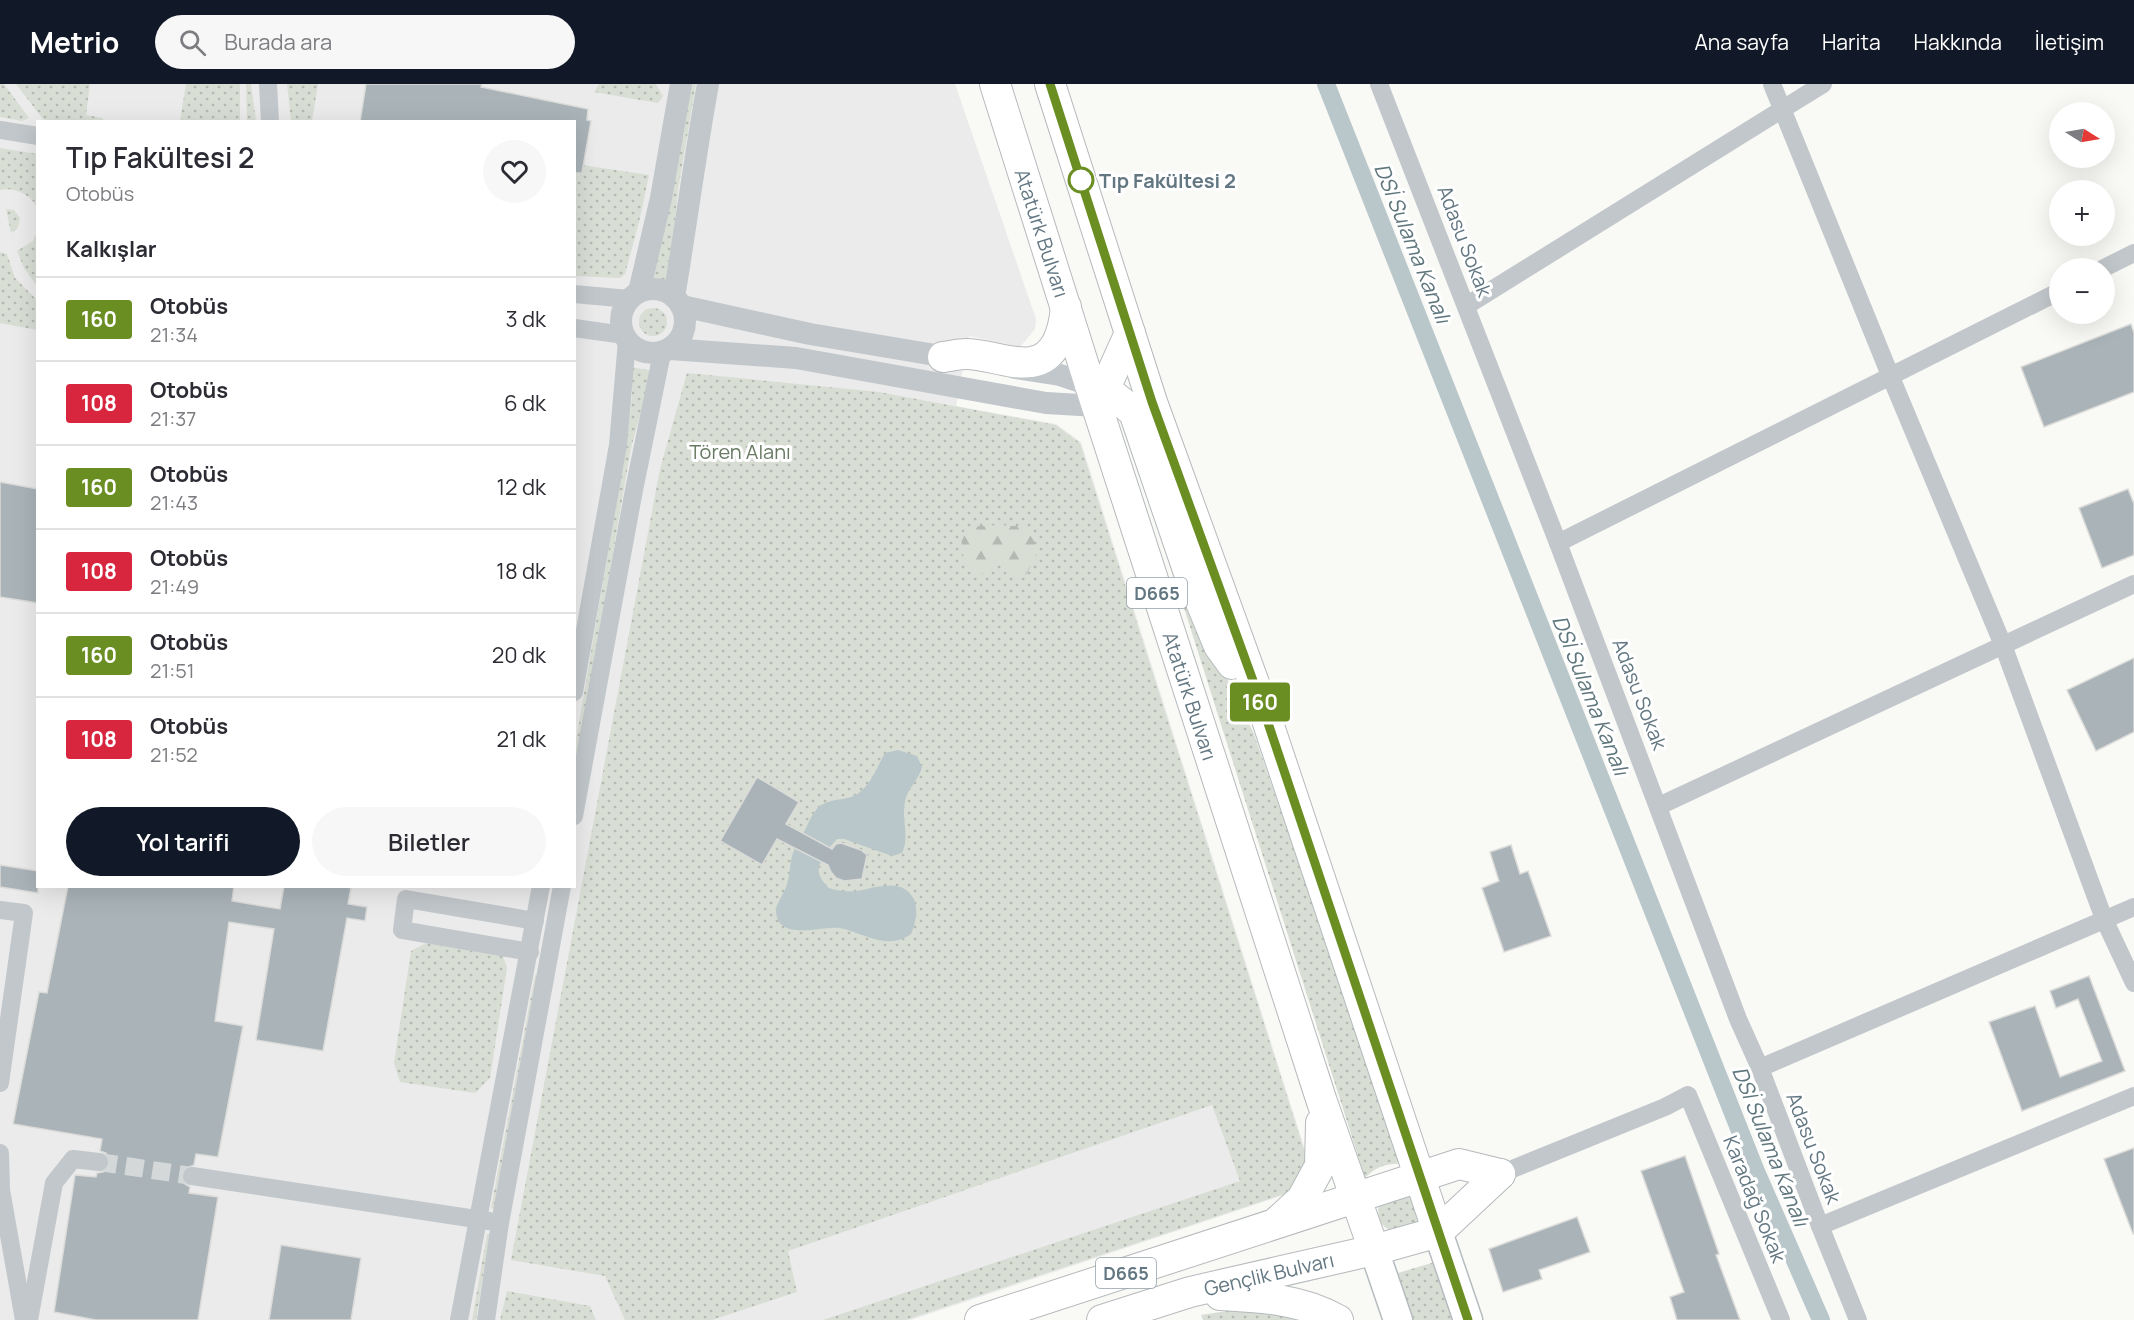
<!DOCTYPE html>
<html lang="tr">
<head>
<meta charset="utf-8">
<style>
  body { margin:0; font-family:Manrope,sans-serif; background:#f7f7f7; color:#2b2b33; height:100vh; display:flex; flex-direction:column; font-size:22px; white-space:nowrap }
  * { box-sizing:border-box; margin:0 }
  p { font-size:20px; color:#7c7c81 }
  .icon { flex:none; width:33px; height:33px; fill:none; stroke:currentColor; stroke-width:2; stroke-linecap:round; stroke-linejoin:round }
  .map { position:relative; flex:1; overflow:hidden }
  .panel { position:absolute; left:36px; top:36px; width:540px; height:768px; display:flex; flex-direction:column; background:#fff; border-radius:0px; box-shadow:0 6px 24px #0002 }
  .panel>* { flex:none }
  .badge { padding:0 12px; border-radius:4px; font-size:21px; line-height:39px }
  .needle { width:39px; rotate:101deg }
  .controls { position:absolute; left:2049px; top:18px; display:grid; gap:12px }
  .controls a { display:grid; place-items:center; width:66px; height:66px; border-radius:50%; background:#fff; box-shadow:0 6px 24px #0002; font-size:30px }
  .map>.badge { position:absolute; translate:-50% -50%; box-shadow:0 0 0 3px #fff }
  h2 { padding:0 30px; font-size:22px; line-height:54px }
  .round { display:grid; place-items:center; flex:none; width:63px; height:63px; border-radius:32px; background:#f7f7f7 }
  .summary { display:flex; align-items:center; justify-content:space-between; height:102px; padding:0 30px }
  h1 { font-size:28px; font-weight:600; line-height:45px }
  .button { display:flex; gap:12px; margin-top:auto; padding:12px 30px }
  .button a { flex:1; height:69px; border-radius:36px; background:#111827; color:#fff; font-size:24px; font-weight:600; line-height:69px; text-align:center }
  .button a+a { background:#f7f7f7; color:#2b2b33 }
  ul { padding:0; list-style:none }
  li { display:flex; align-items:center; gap:18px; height:84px; padding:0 30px; border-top:2px solid #e1e1e2 }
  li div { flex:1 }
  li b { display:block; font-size:22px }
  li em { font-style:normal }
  li .badge { min-width:66px; font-weight:700; text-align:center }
  header { display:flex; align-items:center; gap:36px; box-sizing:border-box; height:84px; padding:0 30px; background:#111827; color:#fff }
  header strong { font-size:28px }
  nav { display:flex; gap:33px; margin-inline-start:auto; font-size:21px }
  .search { width:420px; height:54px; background:#f7f7f7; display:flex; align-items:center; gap:15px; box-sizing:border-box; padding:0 21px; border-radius:33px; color:#7c7c81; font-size:22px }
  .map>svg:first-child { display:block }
</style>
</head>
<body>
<header>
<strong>Metrio</strong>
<div class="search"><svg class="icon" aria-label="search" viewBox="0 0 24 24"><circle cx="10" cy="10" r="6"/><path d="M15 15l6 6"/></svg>Burada ara</div>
<nav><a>Ana sayfa</a><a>Harita</a><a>Hakkında</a><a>İletişim</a></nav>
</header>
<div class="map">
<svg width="2134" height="1236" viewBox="0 0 2134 1236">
  <defs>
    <pattern id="grass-dots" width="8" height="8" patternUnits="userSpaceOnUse" patternTransform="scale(1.5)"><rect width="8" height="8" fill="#d9ded5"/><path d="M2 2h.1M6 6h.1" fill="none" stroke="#b4b9b2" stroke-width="1.8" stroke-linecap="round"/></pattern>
    <pattern id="forest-firs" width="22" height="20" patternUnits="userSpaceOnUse" patternTransform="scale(1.5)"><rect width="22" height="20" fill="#d9ded5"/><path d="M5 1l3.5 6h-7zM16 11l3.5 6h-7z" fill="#b4b9b2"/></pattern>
  </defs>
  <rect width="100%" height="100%" fill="#f9f9f6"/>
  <!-- built -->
  <path fill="#eaebea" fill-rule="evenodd" d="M0,0H955L1036,235L1035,245L1020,263L969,252L956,322L1056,340L1081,358L1307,1072L1287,1110L911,1236H0ZM38,38H574V802H38Z"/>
  <!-- grass -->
  <g fill="url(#grass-dots)">
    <path d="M0,0H4L29,34L22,37L0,33Z"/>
    <path d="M16,0H90L86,31L103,34V37L56,38L43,35Z"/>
    <path d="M186,0H240V37H180Z"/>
    <path d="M246,0H251L256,37H247Z"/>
    <path d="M287,0H318L312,37H291Z"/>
    <path d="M599,0H656L663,12L658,19L594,8Z"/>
    <path d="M691,0H696L678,106L669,197L647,193Z"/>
    <path d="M0,64L37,70V124C32,111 14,103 0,106Z"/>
    <path d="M575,80L649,91L640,134L625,190L620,194L575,192Z"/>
    <path d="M6,125L14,126L20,134L18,144L11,149Z"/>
    <path d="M37,148V202L24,184L17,167L33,157Z"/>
    <path d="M0,168L7,170L15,194L37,216V246L0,239Z"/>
    <circle cx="653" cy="238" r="14"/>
    <path d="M631,283L652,287L631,364L575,691V662L626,363L632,312Z"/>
    <path d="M687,289L879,308L1056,341L1080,359L1306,1072C1305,1088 1298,1098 1287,1109L906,1236H823L1240,1097L1212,1021L788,1167L797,1208L712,1236H625L605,1192L511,1176L660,385Z"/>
    <path d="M1124,335L1208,556L1254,650L1403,1080C1388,1079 1375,1083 1365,1094Z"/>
    <path d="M426,859L503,872L507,884L490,994L475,1009L400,998L394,979L411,867Z"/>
    <path d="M535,891H538L494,1125L491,1124Z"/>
    <path d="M1411,1111L1418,1135C1404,1159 1368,1146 1381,1116Z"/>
    <path d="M487,1150H490L476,1236H472Z"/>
    <path d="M1435,1178L1452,1236H1413L1398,1189Z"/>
    <path d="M507,1207L590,1222L596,1236H500Z"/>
    <path d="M1247,1224L1316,1236H1203L1201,1231Z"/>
  </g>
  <!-- forest -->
  <path fill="url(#forest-firs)" d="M998,441L1032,443L1036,471L1026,491L1007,490L998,479L978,492C962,474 957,466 966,443Z"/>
  <!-- water -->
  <g fill="#b9c7ca">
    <path d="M898,666L917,672L922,683C919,696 908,703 905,717C901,735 910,753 902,769L892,772L844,755H837L829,764L803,750C808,741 812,728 820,722C832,713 848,718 860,708C872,698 877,683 885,669Z"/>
    <path d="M795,764L821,778C815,787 822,798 829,804C838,807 847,808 857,807C876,804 905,792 915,818C918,828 915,841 911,850C888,867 863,849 840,844C824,841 776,859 776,826C777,817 785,809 787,800C791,788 789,776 795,764Z"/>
  </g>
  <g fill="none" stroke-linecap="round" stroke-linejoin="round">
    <!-- canal -->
    <path stroke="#b9c7ca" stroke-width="18" d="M1326,0L1755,1085L1821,1236"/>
  </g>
  <!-- building -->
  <g fill="#a9b3b8" stroke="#dbdbd9" stroke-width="1.5">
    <path d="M366,0H482L481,3L588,25L587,36L591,37L582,89H574V38H360Z"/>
    <path d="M2131,240L2134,249V308L2044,343L2021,283Z"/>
    <path d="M0,398L38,405V519L0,513Z"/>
    <path d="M2128,405L2134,420V471L2102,484L2079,424Z"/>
    <path d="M2134,574V648L2096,667L2067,606Z"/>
    <path d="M757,693L799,718L786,740L832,765L836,760L841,759L861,766L867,771L862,795L844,797L836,794L831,788L828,781L777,755L762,781L720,757Z"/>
    <path d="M1511,761L1520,790L1528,787L1551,852L1504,868L1482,804L1499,797L1490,768Z"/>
    <path d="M0,781L38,787V809L0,803Z"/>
    <path d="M68,802H234L232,817L280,825L284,802H342L351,804L348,820L367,823L365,837L347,834L323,967L256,956L274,845L229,838L215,937L243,942L218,1073L196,1070L194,1081L184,1085L181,1091L185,1100L190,1103L189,1109L218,1113L198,1236H96L54,1228L75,1091L96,1093L97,1089L103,1088L108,1085L110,1079L106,1069L100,1067L102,1055L13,1040L39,908L47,909Z"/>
    <path d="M2089,892L2125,987L2022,1027L1989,938L2035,922L2060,993L2102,977L2078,915L2056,924L2050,907Z"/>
    <path d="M2134,1064V1149L2133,1150L2104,1075Z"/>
    <path d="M1685,1072L1719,1170L1716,1171L1740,1236H1677L1670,1213L1684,1208L1641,1087Z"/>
    <path d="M1577,1133L1590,1168L1539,1186L1542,1195L1503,1208L1489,1165Z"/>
    <path d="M281,1161L361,1174L351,1236H269Z"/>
  </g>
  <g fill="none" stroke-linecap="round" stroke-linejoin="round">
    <!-- minor-tunnel -->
    <path stroke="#d4d8d9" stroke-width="18" stroke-dasharray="18 9" stroke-linecap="butt" d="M99,1078L192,1092"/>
    <defs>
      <g id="primary">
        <path d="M1438,1148L1468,1236"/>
        <path d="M1374,1166L1398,1236"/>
      </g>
      <g id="trunk">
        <path d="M995,0L1090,301L1322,1018L1374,1166"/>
        <path d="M1050,0L1152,318L1264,627L1438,1148"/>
        <path d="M943,273C951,272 959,270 966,270C987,270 1010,281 1031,278C1057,275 1064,244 1066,223"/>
        <path d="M1090,301L1105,305L1134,328L1190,492L1219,562L1232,580"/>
        <path d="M1097,322L1130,249"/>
        <path d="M1278,1137L1302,1115L1320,1082L1321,1039"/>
        <path d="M1220,1211C1260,1213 1302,1215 1338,1236"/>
        <path d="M980,1236L1459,1080L1500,1090"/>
        <path d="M1102,1236L1190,1208L1374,1166L1438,1148L1500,1090"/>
      </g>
    </defs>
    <!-- primary casing -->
    <use href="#primary" stroke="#b5bbbf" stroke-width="31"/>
    <!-- trunk casing -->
    <use href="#trunk" stroke="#b5babd" stroke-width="32"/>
    <!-- minor -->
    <g stroke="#c2c7cb" stroke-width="18">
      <path d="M268,0L270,38"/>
      <path d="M1379,0L1558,459L1738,935L1760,984L1820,1142L1858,1236"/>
      <path d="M1772,0L1890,291L2003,561L2104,835L2134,899"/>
      <path d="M0,46L38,52"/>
      <path d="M2104,184L2134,169"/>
      <path d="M574,210L629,215"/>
      <path d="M1466,222L1823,0"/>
      <path d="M574,244L624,251"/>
      <path d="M1558,459L2060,207"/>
      <path d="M574,608L618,361L627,257"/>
      <path d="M1659,722L2134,500"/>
      <path d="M574,732L634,406L662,269"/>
      <path d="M0,826L24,829L0,999"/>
      <path d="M530,868L402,846L406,815L535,837"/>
      <path d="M1760,984L2134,823"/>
      <path d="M0,1069L1,1106L24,1236"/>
      <path d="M1500,1090L1665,1023L1688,1011L1781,1236"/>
      <path d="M192,1092L489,1137"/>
      <path d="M1820,1142L2134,1012"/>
      <path d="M29,1236L54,1099L73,1075L99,1078"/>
      <path d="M459,1236L541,802"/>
      <path d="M486,1236L500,1139L562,802"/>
    </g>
    <!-- tertiary -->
    <g stroke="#c2c7cb" stroke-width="22">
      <circle cx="653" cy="237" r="32"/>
      <path d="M639,208L661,114L681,0"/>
      <path d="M674,213C686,142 695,71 708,0"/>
      <path d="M682,222L810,250L959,275"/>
      <path d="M670,265L796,274L1046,319L1097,322"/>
      <path d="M1015,284L1060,291L1090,301"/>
    </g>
    <!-- primary -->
    <use href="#primary" stroke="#fff" stroke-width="28"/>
    <!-- trunk -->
    <use href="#trunk" stroke="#fff" stroke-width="30"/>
  </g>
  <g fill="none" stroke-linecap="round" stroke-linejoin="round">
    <defs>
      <path id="line" d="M1050,0L1152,318L1264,627L1468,1236"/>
    </defs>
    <!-- line casing -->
    <use href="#line" stroke="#fff" stroke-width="14"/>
    <!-- line -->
    <use href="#line" stroke="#6b8e23" stroke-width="9"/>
  </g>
  <!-- markers -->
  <circle fill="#fff" stroke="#6b8e23" stroke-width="3" cx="1081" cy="96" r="12"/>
  <g text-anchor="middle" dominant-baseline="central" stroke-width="6" stroke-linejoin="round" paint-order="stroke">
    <!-- shield labels -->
    <g fill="#fff" stroke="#92a0a8" stroke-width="1.5">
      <rect x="1127" y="494" width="60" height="30" rx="4.5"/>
      <rect x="1096" y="1174" width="60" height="30" rx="4.5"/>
    </g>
    <g font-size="18" font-weight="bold" fill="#637782">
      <text x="1157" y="509">D665</text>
      <text x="1126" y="1189">D665</text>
    </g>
    <!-- stop labels -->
    <g font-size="20" font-weight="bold" fill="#637782" stroke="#fff" text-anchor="start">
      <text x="1099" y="96">Tıp Fakültesi 2</text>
    </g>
    <!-- street labels -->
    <g font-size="20" fill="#637782" stroke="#fff">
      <text transform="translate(1042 149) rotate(72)">Atatürk Bulvarı</text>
      <text transform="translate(1465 157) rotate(69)">Adasu Sokak</text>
      <text transform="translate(1640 610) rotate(69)">Adasu Sokak</text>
      <text transform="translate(1190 612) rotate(72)">Atatürk Bulvarı</text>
      <text transform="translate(1814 1064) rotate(69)">Adasu Sokak</text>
      <text transform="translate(1755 1115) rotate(68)">Karadağ Sokak</text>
      <text transform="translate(1269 1190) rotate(-13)">Gençlik Bulvarı</text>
    </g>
    <!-- park labels -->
    <g font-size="20" fill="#687a63" stroke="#fff">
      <text x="740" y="367">Tören Alanı</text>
    </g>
    <!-- water labels -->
    <g font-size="21" font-style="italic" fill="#5e767c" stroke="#fff">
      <text transform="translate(1413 159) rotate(68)">DSİ Sulama Kanalı</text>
      <text transform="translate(1591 611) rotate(68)">DSİ Sulama Kanalı</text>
      <text transform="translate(1771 1062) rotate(68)">DSİ Sulama Kanalı</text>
    </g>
  </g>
</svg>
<div class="controls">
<a><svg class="needle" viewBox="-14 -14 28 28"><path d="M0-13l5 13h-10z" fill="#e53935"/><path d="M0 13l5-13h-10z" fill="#7c7c81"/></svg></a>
<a>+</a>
<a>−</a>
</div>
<b class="badge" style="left:1260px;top:618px;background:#6b8e23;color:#fff">160</b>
<section class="panel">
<div class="summary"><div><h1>Tıp Fakültesi 2</h1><p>Otobüs</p></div><a class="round"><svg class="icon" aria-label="heart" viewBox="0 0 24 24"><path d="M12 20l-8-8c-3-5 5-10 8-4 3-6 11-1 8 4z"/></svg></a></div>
<h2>Kalkışlar</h2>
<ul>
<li><span class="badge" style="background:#6b8e23;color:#fff">160</span><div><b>Otobüs</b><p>21:34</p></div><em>3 dk</em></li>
<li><span class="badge" style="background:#d7263d;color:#fff">108</span><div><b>Otobüs</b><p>21:37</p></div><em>6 dk</em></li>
<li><span class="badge" style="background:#6b8e23;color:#fff">160</span><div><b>Otobüs</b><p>21:43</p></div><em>12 dk</em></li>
<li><span class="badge" style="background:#d7263d;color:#fff">108</span><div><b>Otobüs</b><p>21:49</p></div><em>18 dk</em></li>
<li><span class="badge" style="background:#6b8e23;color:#fff">160</span><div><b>Otobüs</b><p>21:51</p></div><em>20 dk</em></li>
<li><span class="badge" style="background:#d7263d;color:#fff">108</span><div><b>Otobüs</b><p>21:52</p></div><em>21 dk</em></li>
</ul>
<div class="button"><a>Yol tarifi</a><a>Biletler</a></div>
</section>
</div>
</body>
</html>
